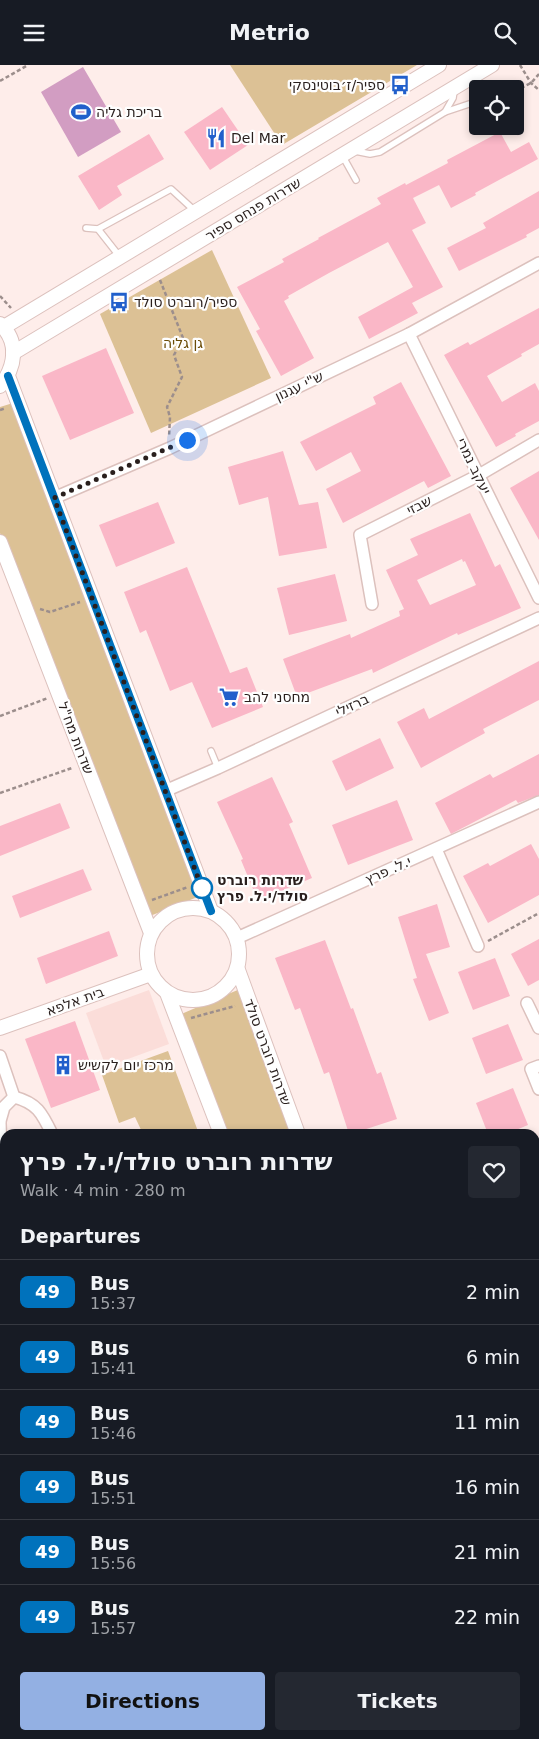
<!DOCTYPE html>
<html lang="en">
<head>
<meta charset="utf-8">
<style>
  body { margin:0; font-family:"DejaVu Sans",Heebo,sans-serif; background:#242831; color:#f1f3f6; height:100vh; display:flex; flex-direction:column; font-size:19px; white-space:nowrap }
  * { box-sizing:border-box; margin:0 }
  p { font-size:16px; color:#9ea1a6 }
  .icon { flex:none; width:28px; height:28px; fill:none; stroke:currentColor; stroke-width:2; stroke-linecap:round; stroke-linejoin:round }
  .map { position:relative; flex:1; overflow:hidden }
  .sheet { position:absolute; left:0px; top:1064px; width:540px; height:611px; display:flex; flex-direction:column; background:#171b24; border-radius:15px 15px 0 0; box-shadow:0 2px 8px #0003 }
  .sheet>* { flex:none }
  .badge { padding:0 10px; border-radius:8px; font-size:18px; line-height:32px }
  .fabs { position:absolute; left:469px; top:15px; display:grid; gap:10px }
  .fabs a { display:grid; place-items:center; width:55px; height:55px; border-radius:5px; background:#171b24; box-shadow:0 2px 8px #0003; font-size:25px }
  .you { position:absolute; width:25px; height:25px; margin:-12px; border:4px solid #fff; border-radius:50%; background:#1a73e8; box-shadow:0 0 0 8px #1a73e833 }
  .map>.badge { position:absolute; translate:-50% -50%; box-shadow:0 0 0 2px #fff }
  h2 { padding:0 20px; font-size:19px; line-height:45px }
  .round { display:grid; place-items:center; flex:none; width:52px; height:52px; border-radius:5px; background:#242831 }
  .overview { display:flex; align-items:center; justify-content:space-between; height:85px; padding:0 20px }
  h1 { font-size:24px; font-weight:600; line-height:38px }
  .action { display:flex; gap:10px; margin-top:auto; padding:10px 20px }
  .action a { flex:1; height:58px; border-radius:5px; background:#93b0e3; color:#111; font-size:20px; font-weight:600; line-height:58px; text-align:center }
  .action a+a { background:#242831; color:#f1f3f6 }
  ul { padding:0; list-style:none }
  li { display:flex; align-items:center; gap:15px; height:65px; padding:0 20px; border-top:1px solid #363941 }
  li div { flex:1 }
  li b { display:block; font-size:19px }
  li em { font-style:normal }
  li .badge { min-width:55px; font-weight:700; text-align:center }
  header { display:flex; justify-content:space-between; align-items:center; height:65px; padding:0 20px; background:#171b24; font-size:22px; font-weight:600 }
  .map>svg:first-child { display:block }
</style>
</head>
<body>
<header><svg class="icon" aria-label="menu" viewBox="0 0 24 24"><path d="M4 6h16M4 12h16M4 18h16"/></svg>Metrio<svg class="icon" aria-label="search" viewBox="0 0 24 24"><circle cx="10" cy="10" r="6"/><path d="M15 15l6 6"/></svg></header>
<div class="map">
<svg width="539" height="1674" viewBox="0 0 539 1674">
  <rect width="100%" height="100%" fill="#feedea"/>
  <!-- built -->
  <path fill="#fbddd9" d="M149,925L169,979L106,1002L86,948Z"/>
  <!-- green -->
  <g fill="#dcc195">
    <path d="M230,0H417L282,80Z"/>
    <path d="M212,185L271,313L151,368L100,249Z"/>
    <path d="M13,338L200,831L150,851L0,468V342Z"/>
    <path d="M240,924L296,1069H224L179,950Z"/>
    <path d="M168,986L199,1069H143L135,1052L119,1058L102,1010Z"/>
    <path d="M451,1670H518L520,1674H453Z"/>
  </g>
  <!-- water -->
  <path fill="#d29dc2" d="M83,2L121,67L78,92L41,27Z"/>
  <!-- building -->
  <g fill="#fab7c7" fill-rule="evenodd">
    <path d="M222,42L248,80L210,105L184,67Z"/>
    <path d="M500,67L511,87L529,77L538,94L475,128L476,130L451,143L439,120L413,133L426,158L412,165L443,222L412,238L418,248L369,274L358,252L413,222L388,177L329,208L288,231L289,233L284,236L314,293L281,311L256,266L260,264L237,222L284,197L282,194L319,174L318,173L381,139L377,133L405,118L406,120L448,98L447,95Z"/>
    <path d="M149,69L164,94L117,121L122,130L99,145L78,111Z"/>
    <path d="M539,126V163L526,170L527,172L459,206L447,183L486,163L483,158Z"/>
    <path d="M539,243V279L521,289L522,291L487,311L502,337L535,318L539,326V356L515,369L516,371L496,382L444,290L468,277L470,280Z"/>
    <path d="M106,283L134,348L70,375L42,311Z"/>
    <path d="M401,317L451,411L428,423L424,416L343,458L326,424L361,406L351,387L316,406L300,377L376,339L373,332Z"/>
    <path d="M283,386L299,440L318,437L327,483L279,491L268,432L239,440L228,402Z"/>
    <path d="M539,406V475L510,423Z"/>
    <path d="M158,437L175,478L116,502L99,460Z"/>
    <path d="M470,448L495,502L500,499L521,543L458,570L457,568L373,608L372,604L297,632L283,594L350,569L351,573L400,551L399,546L404,544L386,505L418,490L410,474ZM462,494L463,497L465,496L476,520L430,540L417,515Z"/>
    <path d="M187,502L230,608L247,602L263,642L212,663L192,617L170,626L146,565L140,568L124,527Z"/>
    <path d="M335,509L347,556L289,570L277,523Z"/>
    <path d="M539,596V635L483,664L485,668L421,703L397,657L424,643L429,654Z"/>
    <path d="M380,673L394,703L346,726L332,696Z"/>
    <path d="M539,689V730L518,738L516,735L451,769L435,738L490,709L493,713Z"/>
    <path d="M272,712L293,757L289,759L312,813L258,836L241,795L243,794L217,737Z"/>
    <path d="M397,735L413,775L348,800L332,760Z"/>
    <path d="M60,738L70,763L0,791V761Z"/>
    <path d="M531,779L539,794V830L488,858L463,811L488,798L490,801Z"/>
    <path d="M83,804L92,825L20,853L12,831Z"/>
    <path d="M437,839L450,882L426,889L449,948L429,956L413,914L417,913L398,852Z"/>
    <path d="M109,866L118,891L46,919L37,893Z"/>
    <path d="M539,874V915L528,921L511,889Z"/>
    <path d="M325,875L351,944L353,943L377,1009L381,1007L397,1054L351,1069H349L329,1007L324,1009L300,943L295,945L275,893Z"/>
    <path d="M495,893L510,931L473,945L458,907Z"/>
    <path d="M75,956L100,1025L51,1043L25,974Z"/>
    <path d="M508,959L523,995L486,1009L472,973Z"/>
    <path d="M513,1023L528,1060L506,1069H488L476,1038Z"/>
  </g>
  <g fill="none" stroke-linecap="round" stroke-linejoin="round">
    <defs>
      <g id="service">
        <path d="M445,47L478,36"/>
        <path d="M515,61L518,66"/>
        <path d="M355,86L370,89L380,87L445,47L453,33L454,26"/>
        <path d="M342,90L356,115"/>
        <path d="M86,163L98,164L120,192"/>
        <path d="M98,164L171,124L196,147"/>
        <path d="M211,686L218,703"/>
        <path d="M0,1129L5,1127"/>
        <path d="M0,1648L5,1646"/>
      </g>
      <g id="minor">
        <path d="M409,269L539,533"/>
        <path d="M54,433L170,383L409,269L539,198"/>
        <path d="M372,539L360,470L479,410L539,375"/>
        <path d="M165,726L218,703L539,553"/>
        <path d="M436,784L478,881"/>
        <path d="M237,873L539,737"/>
        <path d="M527,938L539,963"/>
        <path d="M0,991L14,1032"/>
        <path d="M539,1001L531,1004L539,1024"/>
        <path d="M14,1032C37,1038 42,1048 52,1069"/>
        <path d="M0,1056L4,1042L14,1032"/>
        <path d="M0,1058L1,1086L5,1102"/>
        <path d="M535,1089L539,1088"/>
        <path d="M535,1272L539,1271"/>
        <path d="M0,1291L5,1289"/>
        <path d="M535,1599L539,1597"/>
        <path d="M260,1670L262,1674"/>
      </g>
      <g id="tertiary">
        <path d="M0,259C20,277 15,303 0,321"/>
        <path d="M4,262L439,0"/>
        <path d="M13,288L492,0"/>
        <path d="M8,311L211,846"/>
        <path d="M0,477L151,868"/>
        <circle cx="193" cy="889" r="46"/>
        <path d="M238,905L298,1069"/>
        <path d="M167,928L221,1069"/>
        <path d="M0,963L151,909"/>
        <path d="M0,1484L5,1483"/>
        <path d="M447,1670L449,1674"/>
        <path d="M525,1670L527,1674"/>
      </g>
    </defs>
    <!-- service casing -->
    <use href="#service" stroke="#dcc1bd" stroke-width="8"/>
    <!-- minor casing -->
    <use href="#minor" stroke="#dcc1bd" stroke-width="14"/>
    <!-- tertiary casing -->
    <use href="#tertiary" stroke="#dcc1bd" stroke-width="16"/>
    <!-- path -->
    <g stroke="#9c8e8c" stroke-width="2.5" stroke-dasharray="4 2.5" stroke-linecap="butt">
      <path d="M520,0L531,18L539,25"/>
      <path d="M0,16L28,0"/>
      <path d="M515,26L531,18L539,9"/>
      <path d="M160,215L183,273L174,290L182,312L167,342L170,352L169,372"/>
      <path d="M0,231L11,243"/>
      <path d="M0,345L6,343"/>
      <path d="M40,544L50,547L80,537"/>
      <path d="M0,651L48,633"/>
      <path d="M0,728L72,703"/>
      <path d="M152,835L188,822"/>
      <path d="M488,876L539,848"/>
      <path d="M191,953L235,941"/>
      <path d="M0,1197L5,1195"/>
      <path d="M0,1392L5,1390"/>
      <path d="M535,1480L539,1478"/>
      <path d="M0,1577L5,1575"/>
      <path d="M508,1670L510,1674"/>
      <path d="M120,1674L129,1670"/>
    </g>
    <!-- service -->
    <use href="#service" stroke="#fff" stroke-width="5.5"/>
    <!-- minor -->
    <use href="#minor" stroke="#fff" stroke-width="11"/>
    <!-- tertiary -->
    <use href="#tertiary" stroke="#fff" stroke-width="14"/>
  </g>
  <g fill="none" stroke-linecap="round" stroke-linejoin="round">
    <defs>
      <path id="line" d="M8,311L211,846"/>
    </defs>
    <!-- line casing -->
    <use href="#line" stroke="#fff" stroke-width="11"/>
    <!-- line -->
    <use href="#line" stroke="#0072bc" stroke-width="8"/>
    <!-- walk -->
    <path stroke="#291f1d" stroke-width="5" stroke-dasharray="0 9" d="M187,375L54,433L202,823"/>
  </g>
  <!-- icons -->
  <defs>
    <symbol id="bus-bare" viewBox="-9 -9 18 18"><path d="M-5-6H5V4H4V6H2V4H-2V6H-4V4H-5ZM-3.5-4V0h7V-4ZM-3.5 1.2v1.5H-2V1.2ZM2 1.2v1.5H3.5V1.2Z" fill="#215fcb" stroke="#fefefe" stroke-width="2.5" paint-order="stroke"/></symbol>
    <symbol id="stadium-bare" viewBox="-9 -9 18 18"><path d="M0-5a6.5 5 0 1 0 0 10a6.5 5 0 1 0 0-10ZM-3.5-1.8h7v3.6h-7Z" fill="#215fcb" stroke="#fefefe" stroke-width="2.5" paint-order="stroke"/></symbol>
    <symbol id="restaurant-bare" viewBox="-9 -9 18 18"><path d="M-5-6h1v4h1v-4h1v4h1v-4h1v5L-1.5 .5V6h-2V.5L-5-1ZM5-6V6H3V1.5H1.5Q1.5-4 5-6Z" fill="#215fcb" stroke="#fefefe" stroke-width="2.5" paint-order="stroke"/></symbol>
    <symbol id="supermarket-bare" viewBox="-9 -9 18 18"><path d="M-6-5.5h2.5l.6 2H6L4.5 2H-2.5L-4.4-4H-6ZM-1.5 3.2a1.3 1.3 0 1 0 .1 0ZM3 3.2a1.3 1.3 0 1 0 .1 0Z" fill="#215fcb" stroke="#fefefe" stroke-width="2.5" paint-order="stroke"/></symbol>
    <symbol id="building-bare" viewBox="-9 -9 18 18"><path d="M-4-6H4V6H1V3H-1V6H-4ZM-2.5-4.3h1.7v1.8h-1.7ZM.8-4.3h1.7v1.8H.8ZM-2.5-1h1.7V.8h-1.7ZM.8-1h1.7V.8H.8Z" fill="#215fcb" stroke="#fefefe" stroke-width="2.5" paint-order="stroke"/></symbol>
  </defs>
  <g fill-rule="evenodd">
    <use href="#bus-bare" x="386" y="6" width="28" height="28"/>
    <use href="#stadium-bare" x="67" y="33" width="28" height="28"/>
    <use href="#restaurant-bare" x="202" y="59" width="28" height="28"/>
    <use href="#bus-bare" x="105" y="223" width="28" height="28"/>
    <use href="#supermarket-bare" x="215" y="618" width="28" height="28"/>
    <use href="#building-bare" x="49" y="986" width="28" height="28"/>
  </g>
  <!-- markers -->
  <circle fill="#fff" stroke="#0072bc" stroke-width="2.5" cx="202" cy="823" r="10"/>
  <g text-anchor="middle" dominant-baseline="central" stroke-width="4.5" stroke-linejoin="round" paint-order="stroke">
    <!-- poi labels -->
    <g font-size="14" fill="#291f1d" stroke="#fefefe" text-anchor="start">
      <text x="385" y="20" text-anchor="end">ספיר/ז׳בוטינסקי</text>
      <text x="96" y="47">בריכת גליה</text>
      <text x="231" y="73">Del Mar</text>
      <text x="134" y="237">ספיר/רוברט סולד</text>
      <text x="244" y="632">מחסני להב</text>
      <text x="78" y="1000">מרכז יום לקשיש</text>
    </g>
    <!-- street labels -->
    <g font-size="14" fill="#291f1d" stroke="#fefefe">
      <text transform="translate(253 144) rotate(-31)">שדרות פנחס ספיר</text>
      <text transform="translate(299 321) rotate(-25)">ש"י עגנון</text>
      <text transform="translate(474 401) rotate(64)">יעקב נמרי</text>
      <text transform="translate(419 440) rotate(-27)">שבזי</text>
      <text transform="translate(352 640) rotate(-25)">ברזילי</text>
      <text transform="translate(76 673) rotate(69)">שדרות מח"ל</text>
      <text transform="translate(388 805) rotate(-24)">י.ל. פרץ</text>
      <text transform="translate(75 936) rotate(-20)">בית אלפא</text>
      <text transform="translate(268 987) rotate(70)">שדרות רוברט סולד</text>
    </g>
    <!-- park labels -->
    <g font-size="14" fill="#6b4c07" stroke="#fefefe">
      <text x="183" y="278">גן גליה</text>
    </g>
    <!-- stop labels -->
    <g font-size="14" font-weight="bold" fill="#291f1d" stroke="#fefefe" text-anchor="start">
      <text x="217" y="815">שדרות רוברט<tspan x="217" dy="16">סולד/י.ל. פרץ</tspan></text>
    </g>
  </g>
</svg>
<div class="fabs">
<a><svg class="icon" aria-label="locate" viewBox="0 0 24 24"><circle cx="12" cy="12" r="6"/><path d="M12 2v4M12 18v4M2 12h4M18 12h4"/></svg></a>
</div>
<div class="you" style="left:187px;top:375px"></div>
<section class="sheet">
<div class="overview"><div><h1>שדרות רוברט סולד/י.ל. פרץ</h1><p>Walk · 4 min · 280 m</p></div><a class="round"><svg class="icon" aria-label="heart" viewBox="0 0 24 24"><path d="M12 20l-8-8c-3-5 5-10 8-4 3-6 11-1 8 4z"/></svg></a></div>
<h2>Departures</h2>
<ul>
<li><span class="badge" style="background:#0072bc;color:#fff">49</span><div><b>Bus</b><p>15:37</p></div><em>2 min</em></li>
<li><span class="badge" style="background:#0072bc;color:#fff">49</span><div><b>Bus</b><p>15:41</p></div><em>6 min</em></li>
<li><span class="badge" style="background:#0072bc;color:#fff">49</span><div><b>Bus</b><p>15:46</p></div><em>11 min</em></li>
<li><span class="badge" style="background:#0072bc;color:#fff">49</span><div><b>Bus</b><p>15:51</p></div><em>16 min</em></li>
<li><span class="badge" style="background:#0072bc;color:#fff">49</span><div><b>Bus</b><p>15:56</p></div><em>21 min</em></li>
<li><span class="badge" style="background:#0072bc;color:#fff">49</span><div><b>Bus</b><p>15:57</p></div><em>22 min</em></li>
</ul>
<div class="action"><a>Directions</a><a>Tickets</a></div>
</section>
</div>
</body>
</html>
